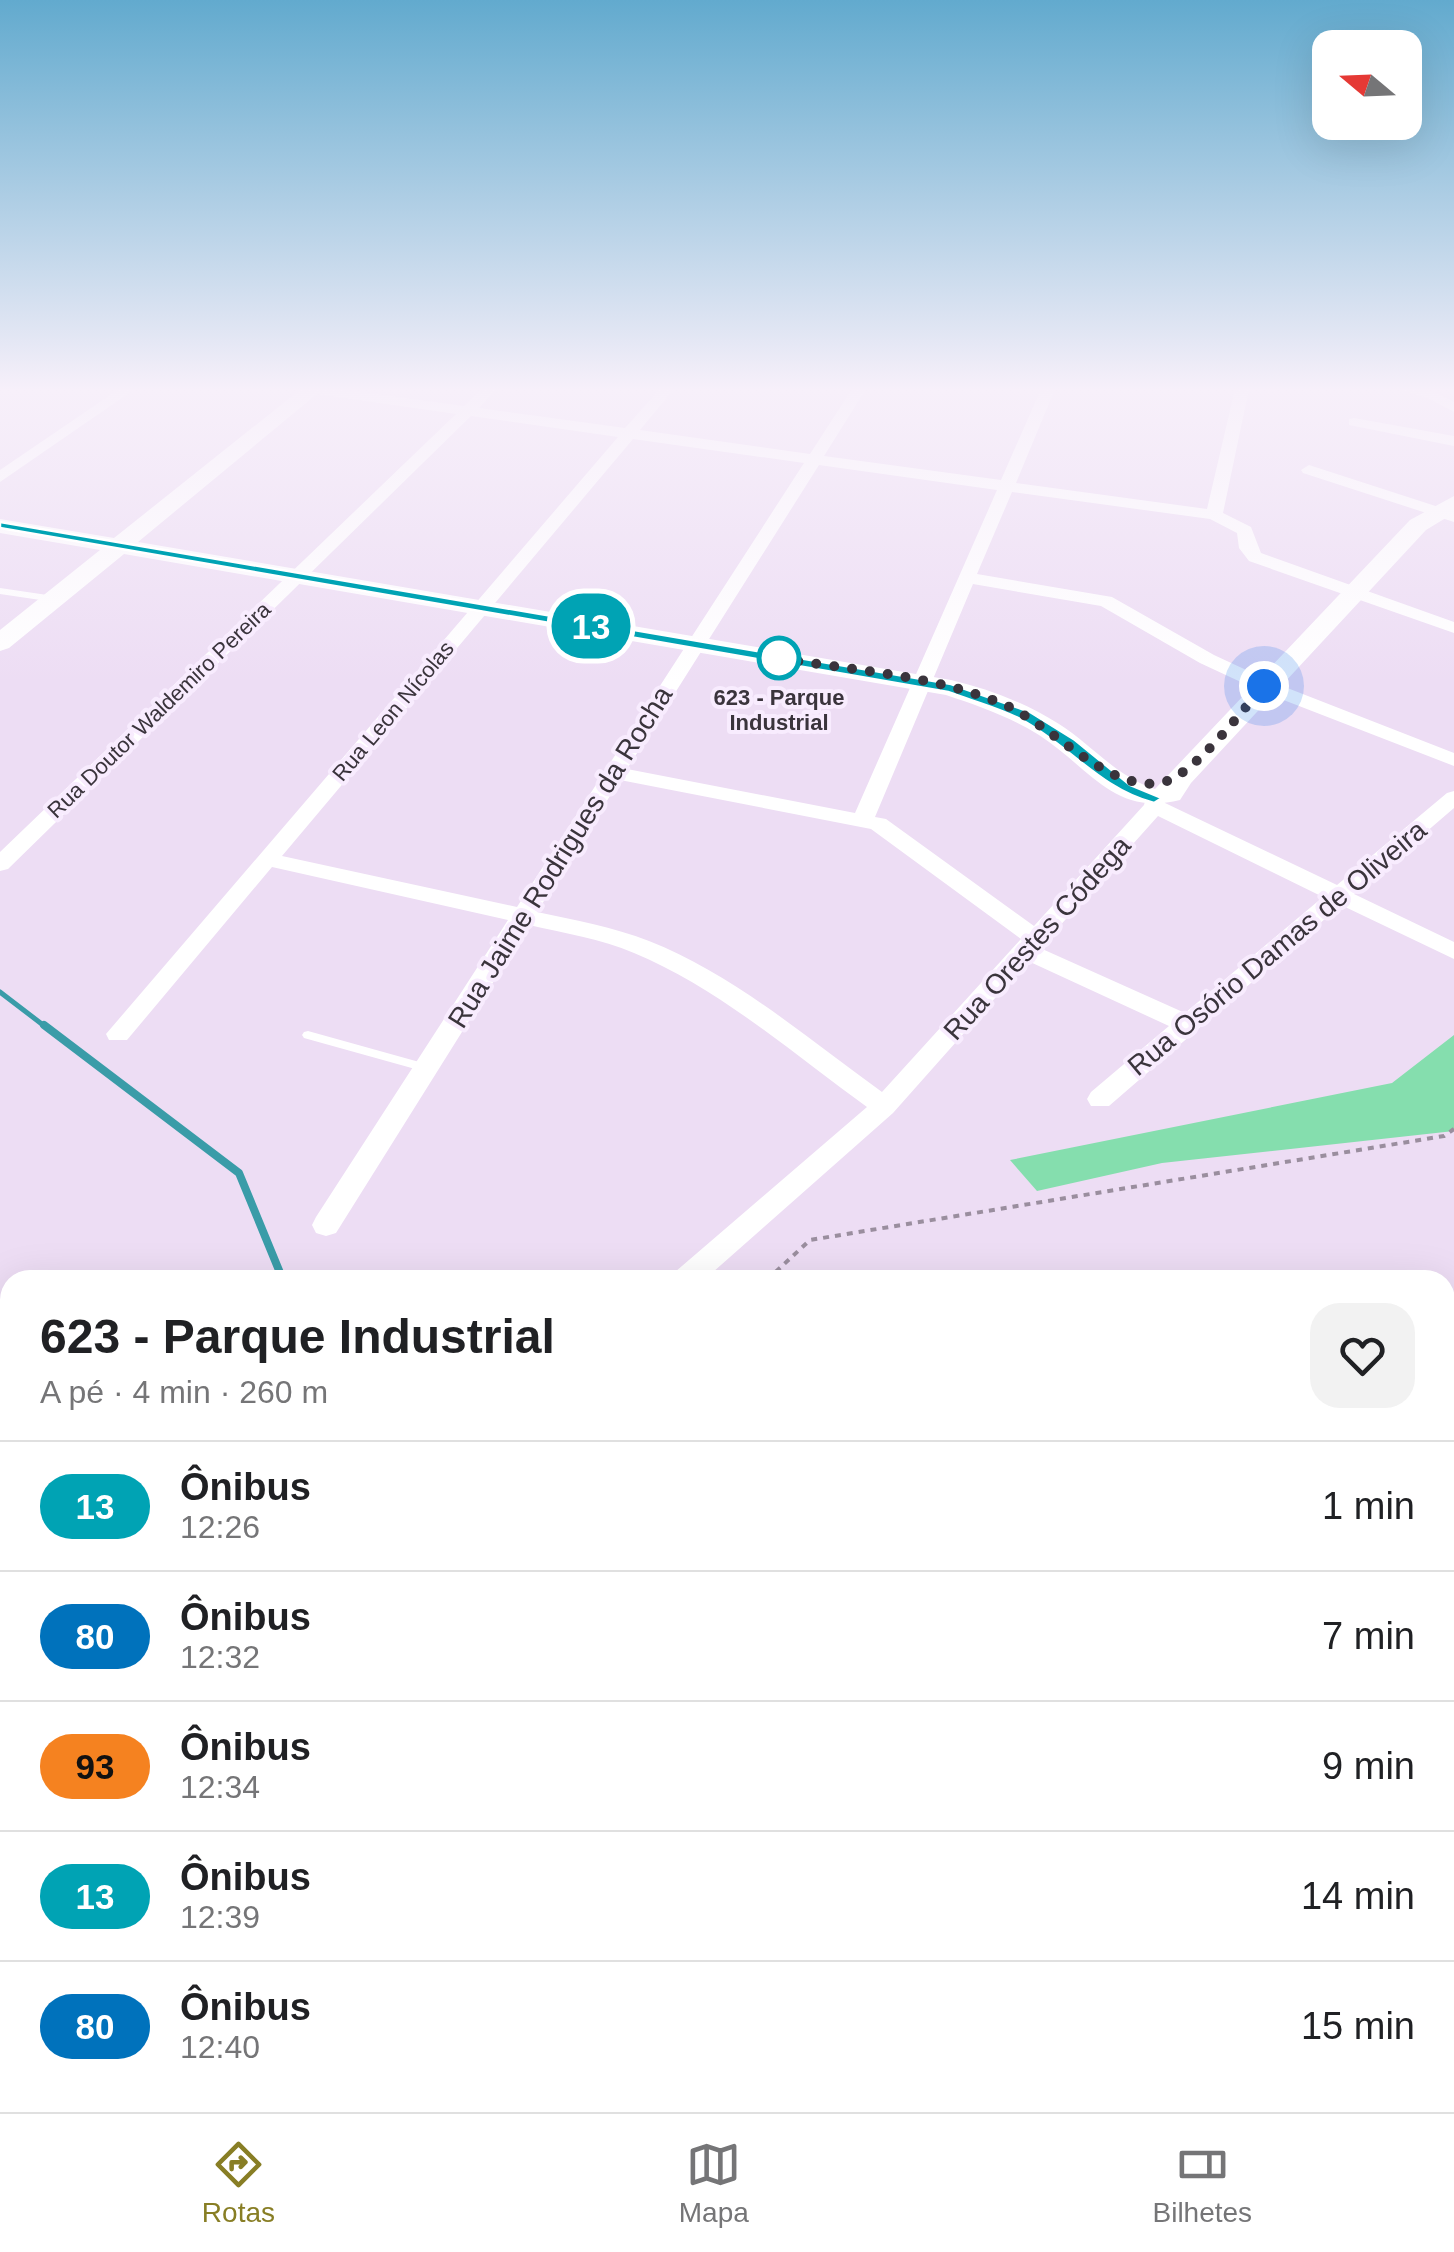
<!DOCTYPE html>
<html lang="pt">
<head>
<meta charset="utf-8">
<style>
  body { margin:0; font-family:Arial,sans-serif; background:#f2f2f2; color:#202124; height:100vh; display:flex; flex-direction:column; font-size:38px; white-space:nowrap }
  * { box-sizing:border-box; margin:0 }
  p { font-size:32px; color:#757577 }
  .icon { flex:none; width:55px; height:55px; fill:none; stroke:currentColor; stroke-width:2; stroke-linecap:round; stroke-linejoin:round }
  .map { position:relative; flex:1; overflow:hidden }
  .side { position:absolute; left:0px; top:1270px; width:1455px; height:842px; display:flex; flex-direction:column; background:#fff; border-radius:30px 30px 0 0; box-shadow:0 10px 40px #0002 }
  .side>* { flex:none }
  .badge { padding:0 20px; border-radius:32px; font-size:35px; line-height:65px }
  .needle { width:65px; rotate:289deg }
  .fabs { position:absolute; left:1312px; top:30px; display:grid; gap:20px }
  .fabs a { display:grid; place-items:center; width:110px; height:110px; border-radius:20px; background:#fff; box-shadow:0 10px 40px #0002; font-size:50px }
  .you { position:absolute; width:50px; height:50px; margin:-25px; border:8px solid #fff; border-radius:50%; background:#1a73e8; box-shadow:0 0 0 15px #1a73e833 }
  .map>.badge { position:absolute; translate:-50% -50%; box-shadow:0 0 0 5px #fff }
  .round { display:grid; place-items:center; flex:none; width:105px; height:105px; border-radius:30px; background:#f2f2f2 }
  .headline { display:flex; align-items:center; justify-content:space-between; height:170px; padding:0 40px }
  h1 { font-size:48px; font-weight:700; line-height:75px }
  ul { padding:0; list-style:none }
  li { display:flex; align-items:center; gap:30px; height:130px; padding:0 40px; border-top:2px solid #e0e0e0 }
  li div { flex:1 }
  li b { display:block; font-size:38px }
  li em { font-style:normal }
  li .badge { min-width:110px; font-weight:700; text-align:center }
  .tabs { display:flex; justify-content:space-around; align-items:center; height:140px; border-top:2px solid #e0e0e0; background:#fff; font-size:28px; color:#757577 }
  .tabs a { display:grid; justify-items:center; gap:5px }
  .tabs .current { color:#887e25 }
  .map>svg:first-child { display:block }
</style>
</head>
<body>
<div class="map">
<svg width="1454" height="2112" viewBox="0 0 1454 2112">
  <rect width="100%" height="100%" fill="#edddf4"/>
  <!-- green -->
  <g fill="#85deae">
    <path d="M1454,1035V1131L1162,1163L1037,1191L1010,1160L1392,1083Z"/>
    <path d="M10,1915V2102L566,2103L565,2112H0V1937Z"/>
  </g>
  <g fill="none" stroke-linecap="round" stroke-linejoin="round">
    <!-- stream-far2 -->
    <path stroke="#3a9ca8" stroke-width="5" d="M0,992L47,1028"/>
    <!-- stream-far1 -->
    <path stroke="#3a9ca8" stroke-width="8" d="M44,1025L239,1173L283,1280"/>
    <!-- stream -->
    <path stroke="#3a9ca8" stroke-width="9" d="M113,2112L115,2102"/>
    <!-- path-far1 -->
    <path stroke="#9a8e9e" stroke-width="4" stroke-dasharray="6 6" stroke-linecap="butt" d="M767,1280L810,1240L1444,1136L1454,1129"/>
    <!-- path -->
    <path stroke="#9a8e9e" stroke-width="5" stroke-dasharray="11 11" stroke-linecap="butt" d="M184,2112L186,2102"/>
    <!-- lane -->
    <g fill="#fff" fill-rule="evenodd">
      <path d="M0,588L54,596L58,599L54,602L0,594Z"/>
      <path d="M308,1031L430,1065L432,1068L426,1072L304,1038L302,1035L304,1032Z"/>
    </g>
    <!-- street -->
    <g fill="#fff" fill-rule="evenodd">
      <path d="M119,389H135L0,482V470Z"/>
      <path d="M303,389H338L464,406L482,389H497L479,408L625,428L660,389H674L640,430L810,454L852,389H866L824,456L1001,480L1041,389H1055L1016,483L1207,509L1235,389H1249L1223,513L1251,527L1261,553L1454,622V633L1249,561L1239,548L1237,533L1210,519L1012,492L977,574L1112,597L1214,655L1272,682L1454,753V766L1258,690L1200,663L1101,606L973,584L875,817L886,819L1034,926L1144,805L1147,794H1161L1165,803L1337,885L1447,793L1454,791V808L1354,894L1454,942V959L1341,905L1109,1106H1091L1087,1099L1091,1092L1169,1026L1028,961L893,1113L704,1280H671L675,1272L867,1107C792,1053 720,989 634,953C601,939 564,933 529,925L336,1233L326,1236L316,1233L312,1225L316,1217L508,920L272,867L127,1040H109L106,1034L618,437L471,416L8,869L0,871V852L456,414L310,393ZM633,439L804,463L517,907L282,856ZM819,465L997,490L855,813L627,769ZM620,780L871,829L1021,939L882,1092C808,1039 735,975 649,941C613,927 575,920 537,912ZM1158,816L1323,897L1185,1013L1040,948Z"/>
      <path d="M1398,389L1433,391L1454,402V412L1428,398Z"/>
      <path d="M1354,418L1454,436V446L1349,425V419Z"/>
      <path d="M1309,465L1454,512V522L1303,473L1301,470Z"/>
    </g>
    <!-- secondary -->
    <path fill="#fff" fill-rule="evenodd" d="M301,389H323L138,542L951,680C989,689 1026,703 1059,724C1092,745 1117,777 1155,789L1410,520L1454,496V513L1426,530L1191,783L1180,800C1114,817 1089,767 1039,735C1010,717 979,706 946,695L124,554L9,648L0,651V630L100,550L0,533V519L114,538Z"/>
  </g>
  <!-- sky -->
  <linearGradient id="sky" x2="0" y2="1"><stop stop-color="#62aace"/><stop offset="0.57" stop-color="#f7f0fa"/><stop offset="1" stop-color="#f7f0fa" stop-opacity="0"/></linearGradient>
  <rect width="1454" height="684" fill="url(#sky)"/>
  <!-- line -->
  <path fill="#00a3b4" stroke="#fff" stroke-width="2.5" d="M0,522L951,684L1030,712L1075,740L1130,785L1162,798L1154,803C1100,789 1070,746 1022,720C1000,708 972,701 948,692L0,528Z"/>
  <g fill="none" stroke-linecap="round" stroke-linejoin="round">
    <!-- walk -->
    <path stroke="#3a343c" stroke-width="10" stroke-dasharray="0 18" d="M779,658L771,657C847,670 933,674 1005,705C1052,725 1107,791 1159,783C1192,779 1241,711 1264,686"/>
  </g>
  <!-- markers -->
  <circle fill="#fff" stroke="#00a3b4" stroke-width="5" cx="779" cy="658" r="20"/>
  <g text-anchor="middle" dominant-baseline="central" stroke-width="8" stroke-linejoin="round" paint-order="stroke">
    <!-- far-stop labels -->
    <g font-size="22" font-weight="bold" fill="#3a343c" stroke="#f8ecfe">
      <text x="779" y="697">623 - Parque<tspan x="779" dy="25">Industrial</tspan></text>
    </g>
    <!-- far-street labels -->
    <g font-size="22" fill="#3a343c" stroke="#f8ecfe">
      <text transform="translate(159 710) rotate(-44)">Rua Doutor Waldemiro Pereira</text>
      <text transform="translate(393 711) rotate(-50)">Rua Leon Nícolas</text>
    </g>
    <!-- street labels -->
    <g font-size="28" fill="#3a343c" stroke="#f8ecfe">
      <text transform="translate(560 857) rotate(-58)">Rua Jaime Rodrigues da Rocha</text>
      <text transform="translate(1037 938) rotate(-48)">Rua Orestes Códega</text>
      <text transform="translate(1277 948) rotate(-40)">Rua Osório Damas de Oliveira</text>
    </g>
  </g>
</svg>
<div class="fabs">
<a><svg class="needle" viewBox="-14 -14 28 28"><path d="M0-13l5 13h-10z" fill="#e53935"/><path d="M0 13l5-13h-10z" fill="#757577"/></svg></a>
</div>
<div class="you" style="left:1264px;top:686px"></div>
<b class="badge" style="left:591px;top:626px;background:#00a3b4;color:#fff">13</b>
<section class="side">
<div class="headline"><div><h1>623 - Parque Industrial</h1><p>A pé · 4 min · 260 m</p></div><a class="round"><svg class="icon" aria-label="heart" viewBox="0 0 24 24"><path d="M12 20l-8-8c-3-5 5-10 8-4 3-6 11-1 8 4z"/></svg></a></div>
<ul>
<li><span class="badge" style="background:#00a3b4;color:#fff">13</span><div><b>Ônibus</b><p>12:26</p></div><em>1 min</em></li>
<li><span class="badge" style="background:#0072bc;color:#fff">80</span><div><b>Ônibus</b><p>12:32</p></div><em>7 min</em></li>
<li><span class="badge" style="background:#f58220;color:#111">93</span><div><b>Ônibus</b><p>12:34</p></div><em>9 min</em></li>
<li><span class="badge" style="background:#00a3b4;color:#fff">13</span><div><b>Ônibus</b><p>12:39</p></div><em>14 min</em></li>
<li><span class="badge" style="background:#0072bc;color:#fff">80</span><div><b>Ônibus</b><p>12:40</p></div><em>15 min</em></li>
</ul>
</section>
</div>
<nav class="tabs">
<a class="current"><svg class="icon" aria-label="directions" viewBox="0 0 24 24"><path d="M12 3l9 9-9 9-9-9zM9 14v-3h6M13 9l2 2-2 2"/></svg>Rotas</a>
<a><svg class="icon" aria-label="map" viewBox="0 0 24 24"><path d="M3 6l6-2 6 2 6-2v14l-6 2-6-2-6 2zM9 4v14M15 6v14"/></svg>Mapa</a>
<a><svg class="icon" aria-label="tickets" viewBox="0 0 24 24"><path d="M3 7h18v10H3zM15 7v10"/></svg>Bilhetes</a>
</nav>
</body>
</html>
